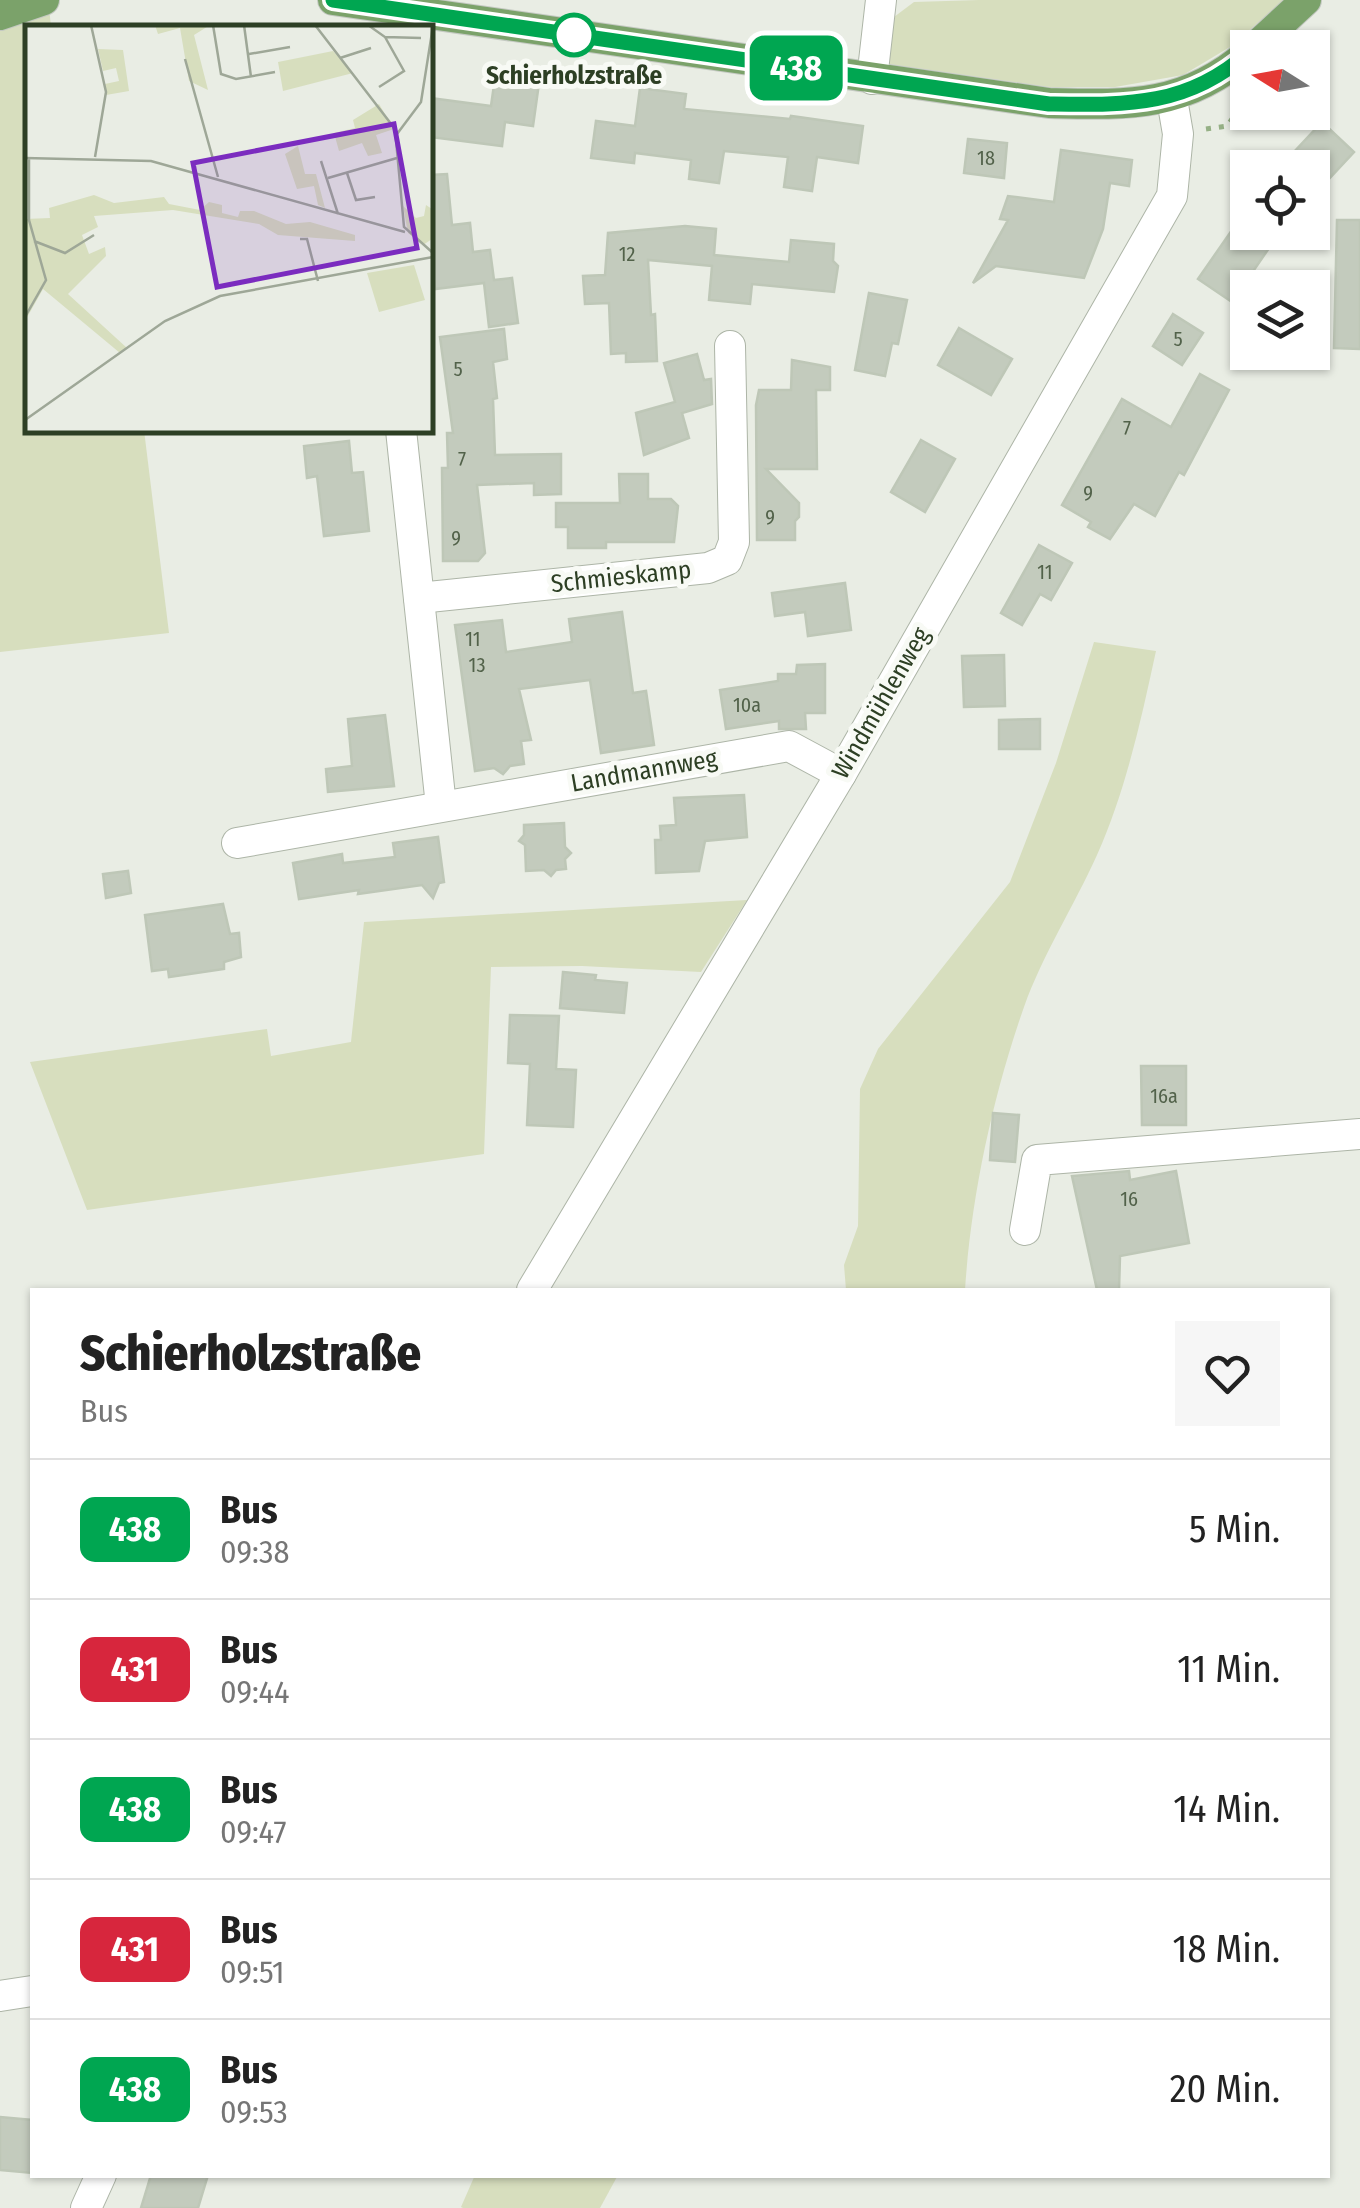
<!DOCTYPE html>
<html lang="de">
<head>
<meta charset="utf-8">
<style>
  body { margin:0; font-family:"Fira Sans Condensed",sans-serif; background:#f6f6f6; color:#222; height:100vh; display:flex; flex-direction:column; font-size:38px; white-space:nowrap }
  * { box-sizing:border-box; margin:0 }
  p { font-size:32px; color:#767676 }
  .icon { flex:none; width:55px; height:55px; fill:none; stroke:currentColor; stroke-width:2; stroke-linecap:round; stroke-linejoin:round }
  .map { position:relative; flex:1; overflow:hidden }
  .side { position:absolute; left:30px; top:1288px; width:1300px; height:890px; display:flex; flex-direction:column; background:#fff; border-radius:0px; box-shadow:0 2px 8px #0004 }
  .side>* { flex:none }
  .badge { padding:0 20px; border-radius:15px; font-size:35px; line-height:65px }
  .needle { width:65px; rotate:281deg }
  .fabs { position:absolute; left:1230px; top:30px; display:grid; gap:20px }
  .fabs a { display:grid; place-items:center; width:100px; height:100px; border-radius:0px; background:#fff; box-shadow:0 2px 8px #0004; font-size:50px }
  .map>.badge { position:absolute; translate:-50% -50%; box-shadow:0 0 0 5px #fff }
  .round { display:grid; place-items:center; flex:none; width:105px; height:105px; border-radius:0px; background:#f6f6f6 }
  .summary { display:flex; align-items:center; justify-content:space-between; height:170px; padding:0 50px }
  h1 { font-size:48px; font-weight:800; line-height:75px }
  ul { padding:0; list-style:none }
  li { display:flex; align-items:center; gap:30px; height:140px; padding:0 50px; border-top:2px solid #e0e0e0 }
  li div { flex:1 }
  li b { display:block; font-size:38px }
  li em { font-style:normal }
  li .badge { min-width:110px; font-weight:700; text-align:center }
  .map>svg:first-child { display:block }
</style>
</head>
<body>
<div class="map">
<svg width="1360" height="2208" viewBox="0 0 1360 2208">
  <rect width="100%" height="100%" fill="#e9ede4"/>
  <!-- green -->
  <g fill="#d7debe">
    <path d="M979,0H1284L1230,47L1183,75L1115,87H1050L889,64L894,17L914,2Z"/>
    <path d="M49,7L51,27L28,28V430H144L169,633L0,652V21Z"/>
    <path d="M1094,642L1156,651C1141,720 1126,790 1097,855C1074,906 1043,954 1024,1007C993,1095 971,1197 965,1290H846L844,1265L858,1226L860,1089L878,1049L1010,882L1056,763Z"/>
    <path d="M747,900L701,972L582,966L491,967L484,1154L87,1210L30,1062L267,1029L271,1056L351,1042L364,922Z"/>
    <path d="M475,2175H618L600,2208H463L461,2207Z"/>
  </g>
  <!-- building -->
  <g fill="#c3cbbd" stroke="#bec7b7" stroke-width="2.5">
    <path d="M496,71L540,76L533,126L505,122L502,146L430,137V98L491,106Z"/>
    <path d="M640,88L686,94L684,109L790,119L791,116L863,126L858,163L817,157L812,191L784,187L788,157L724,151L719,183L689,179L691,160L635,153L634,163L591,158L596,121L635,126Z"/>
    <path d="M1322,122L1354,152L1312,197V168H1279Z"/>
    <path d="M968,139L1007,143L1004,178L964,173Z"/>
    <path d="M1061,150L1132,160L1129,186L1110,183L1103,229L1084,278L996,266L973,283L1008,220L1000,219L1008,196L1054,202Z"/>
    <path d="M447,174L452,225L470,223L473,252L490,250L494,280L512,278L518,323L489,327L484,283L435,289L430,245V175Z"/>
    <path d="M1248,207V232H1280L1232,302L1198,279Z"/>
    <path d="M1337,220H1360V349L1334,348Z"/>
    <path d="M685,226L716,229L714,255L789,262L791,240L834,244L833,261L838,266L834,292L752,284L750,304L709,300L712,266L648,260L651,315L655,314L657,361L626,362V353L611,354L609,303L585,304L583,276L605,275L608,233Z"/>
    <path d="M869,293L907,300L898,344L892,343L885,376L855,370Z"/>
    <path d="M1173,314L1203,333L1182,365L1153,346Z"/>
    <path d="M959,328L1012,359L991,395L938,365Z"/>
    <path d="M504,329L507,359L493,362L497,398L493,399L495,455L561,454V494L534,495V483L477,485L485,553L478,561H443L442,468H448L447,433H453L440,337Z"/>
    <path d="M697,354L704,380L711,379L712,404L682,413L689,438L644,455L636,413L675,402L664,363Z"/>
    <path d="M792,360L830,367V390H816L817,469H766L799,503V517L795,521V540H757L756,405L759,390H791Z"/>
    <path d="M1200,374L1229,390L1184,475L1179,472L1155,516L1134,504L1110,539L1088,527L1091,522L1062,505L1122,399L1171,427Z"/>
    <path d="M921,440L955,459L925,512L891,492Z"/>
    <path d="M349,441L352,473L363,472L369,531L324,536L317,476L307,478L304,446Z"/>
    <path d="M619,474H648V499H671L678,506L674,542H606V548H568V527H556V503H620Z"/>
    <path d="M1039,545L1072,563L1051,600L1040,594L1022,625L1001,613Z"/>
    <path d="M845,583L851,630L808,636L805,612L775,616L772,593Z"/>
    <path d="M622,612L633,693L646,691L654,745L601,753L590,680L519,689L531,740L521,741L524,764L510,766L503,774L494,768L475,771L455,625L502,620L506,652L572,642L569,619Z"/>
    <path d="M1004,655L1005,706L964,707L962,656Z"/>
    <path d="M825,664V713H805L806,729H779V721L726,729L720,690L778,681V674H796L797,665Z"/>
    <path d="M385,715L394,786L328,792L326,769L352,766L348,719Z"/>
    <path d="M1040,719V749H999V720Z"/>
    <path d="M744,795L747,837L705,841L699,871L656,873L655,840H661L660,826L676,825L674,798Z"/>
    <path d="M564,823L565,847L571,853L565,859L566,869L556,870L551,876L544,870L526,871L525,845L519,841L524,835V825Z"/>
    <path d="M438,837L444,882L439,883L433,898L422,885L358,894L359,890L299,899L293,863L342,854L343,863L395,857L393,843Z"/>
    <path d="M128,871L131,893L106,898L103,874Z"/>
    <path d="M223,904L230,934L239,933L241,957L224,962V969L169,977L168,969L152,971L145,915Z"/>
    <path d="M563,972L596,975L595,980L627,983L624,1013L560,1008Z"/>
    <path d="M510,1015L559,1016L556,1069L576,1070L573,1127L527,1125L530,1064L508,1063Z"/>
    <path d="M1141,1066H1186V1125H1142Z"/>
    <path d="M993,1113L1019,1115L1015,1162L990,1160Z"/>
    <path d="M1129,1171L1130,1180L1176,1171L1189,1243L1120,1256L1119,1290H1097L1072,1176Z"/>
    <path d="M0,2117L32,2120V2173L0,2170Z"/>
    <path d="M151,2175H208L198,2208H141Z"/>
  </g>
  <g fill="none" stroke-linecap="round" stroke-linejoin="round">
    <defs>
      <g id="minor">
        <path d="M872,79L881,0"/>
        <path d="M401,430L441,806"/>
        <path d="M419,598L708,568L727,560L734,542L730,346"/>
        <path d="M237,843L789,746L841,774"/>
        <path d="M1025,1230L1037,1160L1360,1134"/>
        <path d="M532,1290L841,774L1172,196L1178,134L1172,99"/>
        <path d="M0,1996L32,1991"/>
        <path d="M86,2208L101,2175"/>
      </g>
      <g id="major">
        <path d="M333,0L1049,103C1127,105 1185,108 1248,53"/>
        <path d="M0,15L44,0"/>
        <path d="M1254,48L1306,0"/>
      </g>
    </defs>
    <!-- minor casing -->
    <use href="#minor" stroke="#adb5a7" stroke-width="32"/>
    <!-- major casing -->
    <use href="#major" stroke="#c4c9c2" stroke-width="32"/>
    <!-- path -->
    <path stroke="#95b085" stroke-width="5" stroke-dasharray="5 8" stroke-linecap="butt" d="M1206,129L1227,126L1248,97"/>
    <!-- minor -->
    <use href="#minor" stroke="#fff" stroke-width="30"/>
    <!-- major -->
    <use href="#major" stroke="#7ba26a" stroke-width="30"/>
  </g>
  <g fill="none" stroke-linecap="round" stroke-linejoin="round">
    <defs>
      <path id="line" d="M333,0L1049,104C1126,105 1187,107 1248,53"/>
    </defs>
    <!-- line casing -->
    <use href="#line" stroke="#fff" stroke-width="22"/>
    <!-- line -->
    <use href="#line" stroke="#00a651" stroke-width="15"/>
  </g>
  <!-- markers -->
  <circle fill="#fff" stroke="#00a651" stroke-width="5" cx="574" cy="35" r="20"/>
  <g text-anchor="middle" dominant-baseline="central" stroke-width="10" stroke-linejoin="round" paint-order="stroke">
    <!-- number labels -->
    <g font-size="20" fill="#52624a">
      <text x="986" y="158">18</text>
      <text x="627" y="254">12</text>
      <text x="1178" y="339">5</text>
      <text x="458" y="369">5</text>
      <text x="1127" y="428">7</text>
      <text x="462" y="459">7</text>
      <text x="1088" y="493">9</text>
      <text x="770" y="517">9</text>
      <text x="456" y="538">9</text>
      <text x="1045" y="572">11</text>
      <text x="473" y="639">11</text>
      <text x="477" y="665">13</text>
      <text x="747" y="705">10a</text>
      <text x="1164" y="1096">16a</text>
      <text x="1129" y="1199">16</text>
    </g>
    <!-- stop labels -->
    <g font-size="25" font-weight="bold" fill="#2d3f24" stroke="#f8faf5">
      <text x="574" y="76">Schierholzstraße</text>
    </g>
    <!-- street labels -->
    <g font-size="25" fill="#2d3f24" stroke="#f8faf5">
      <text transform="translate(621 577) rotate(-6)">Schmieskamp</text>
      <text transform="translate(881 703) rotate(-60)">Windmühlenweg</text>
      <text transform="translate(644 771) rotate(-10)">Landmannweg</text>
    </g>
  </g>
  <!-- overview -->
  <g transform="translate(25 25)">
    <rect width="408" height="408" fill="#e9ede4"/>
    <path d="M130,0H185L169,10L183,65L164,56L155,3L133,9ZM73,24L98,25L104,66L81,70L80,59L94,56L91,43L78,46ZM308,26L328,48L258,66L253,37ZM354,79L369,104L351,110L357,128L343,131L337,118L314,126L309,108L330,103L328,95ZM273,121L280,149H291L300,183L293,180L289,161L272,164L260,129ZM69,170L89,178L139,172L144,179L175,185L184,177L197,180V188L213,192L215,186H229L261,199L285,197L330,210V216L253,210L234,199L148,185L69,191L73,202L57,210L64,229L80,222L81,231L43,269L102,323L95,328L18,264L0,296V194L25,193L24,183ZM401,180L407,184V214L398,220L383,208L378,181L391,193L399,191ZM389,240L400,275L354,287L342,248Z" fill="#d7debe"/>
    <path fill="none" stroke="#9ea797" stroke-width="2.5" d="M66,0L81,67L70,132M188,0L196,49L211,54L250,47M219,0L226,52M290,0L370,104L379,202L408,228M343,0L360,12L379,46L354,62M360,12L396,13M224,29L265,22M315,33L346,23M160,34L193,152M372,109L396,77L408,1M0,133L126,136L380,207M296,136L313,189M322,148L331,175L350,172M303,153L372,133M275,214H282L293,256M9,216L40,228L69,210M0,292L21,255L4,195V133M0,395L140,296L195,271L408,232"/>
    <path fill="#7b2cbf" fill-opacity="0.15" stroke="#7b2cbf" stroke-width="5" d="M369,99L392,223L192,262L168,138Z"/>
    <rect width="408" height="408" fill="none" stroke="#2d3f24" stroke-width="5"/>
  </g>
</svg>
<div class="fabs">
<a><svg class="needle" viewBox="-14 -14 28 28"><path d="M0-13l5 13h-10z" fill="#e53935"/><path d="M0 13l5-13h-10z" fill="#767676"/></svg></a>
<a><svg class="icon" aria-label="locate" viewBox="0 0 24 24"><circle cx="12" cy="12" r="6"/><path d="M12 2v4M12 18v4M2 12h4M18 12h4"/></svg></a>
<a><svg class="icon" aria-label="layers" viewBox="0 0 24 24"><path d="M12 4l9 5-9 5-9-5zM3 14l9 5 9-5"/></svg></a>
</div>
<b class="badge" style="left:796px;top:68px;background:#00a651;color:#fff">438</b>
<section class="side">
<div class="summary"><div><h1>Schierholzstraße</h1><p>Bus</p></div><a class="round"><svg class="icon" aria-label="heart" viewBox="0 0 24 24"><path d="M12 20l-8-8c-3-5 5-10 8-4 3-6 11-1 8 4z"/></svg></a></div>
<ul>
<li><span class="badge" style="background:#00a651;color:#fff">438</span><div><b>Bus</b><p>09:38</p></div><em>5 Min.</em></li>
<li><span class="badge" style="background:#d7263d;color:#fff">431</span><div><b>Bus</b><p>09:44</p></div><em>11 Min.</em></li>
<li><span class="badge" style="background:#00a651;color:#fff">438</span><div><b>Bus</b><p>09:47</p></div><em>14 Min.</em></li>
<li><span class="badge" style="background:#d7263d;color:#fff">431</span><div><b>Bus</b><p>09:51</p></div><em>18 Min.</em></li>
<li><span class="badge" style="background:#00a651;color:#fff">438</span><div><b>Bus</b><p>09:53</p></div><em>20 Min.</em></li>
</ul>
</section>
</div>
</body>
</html>
